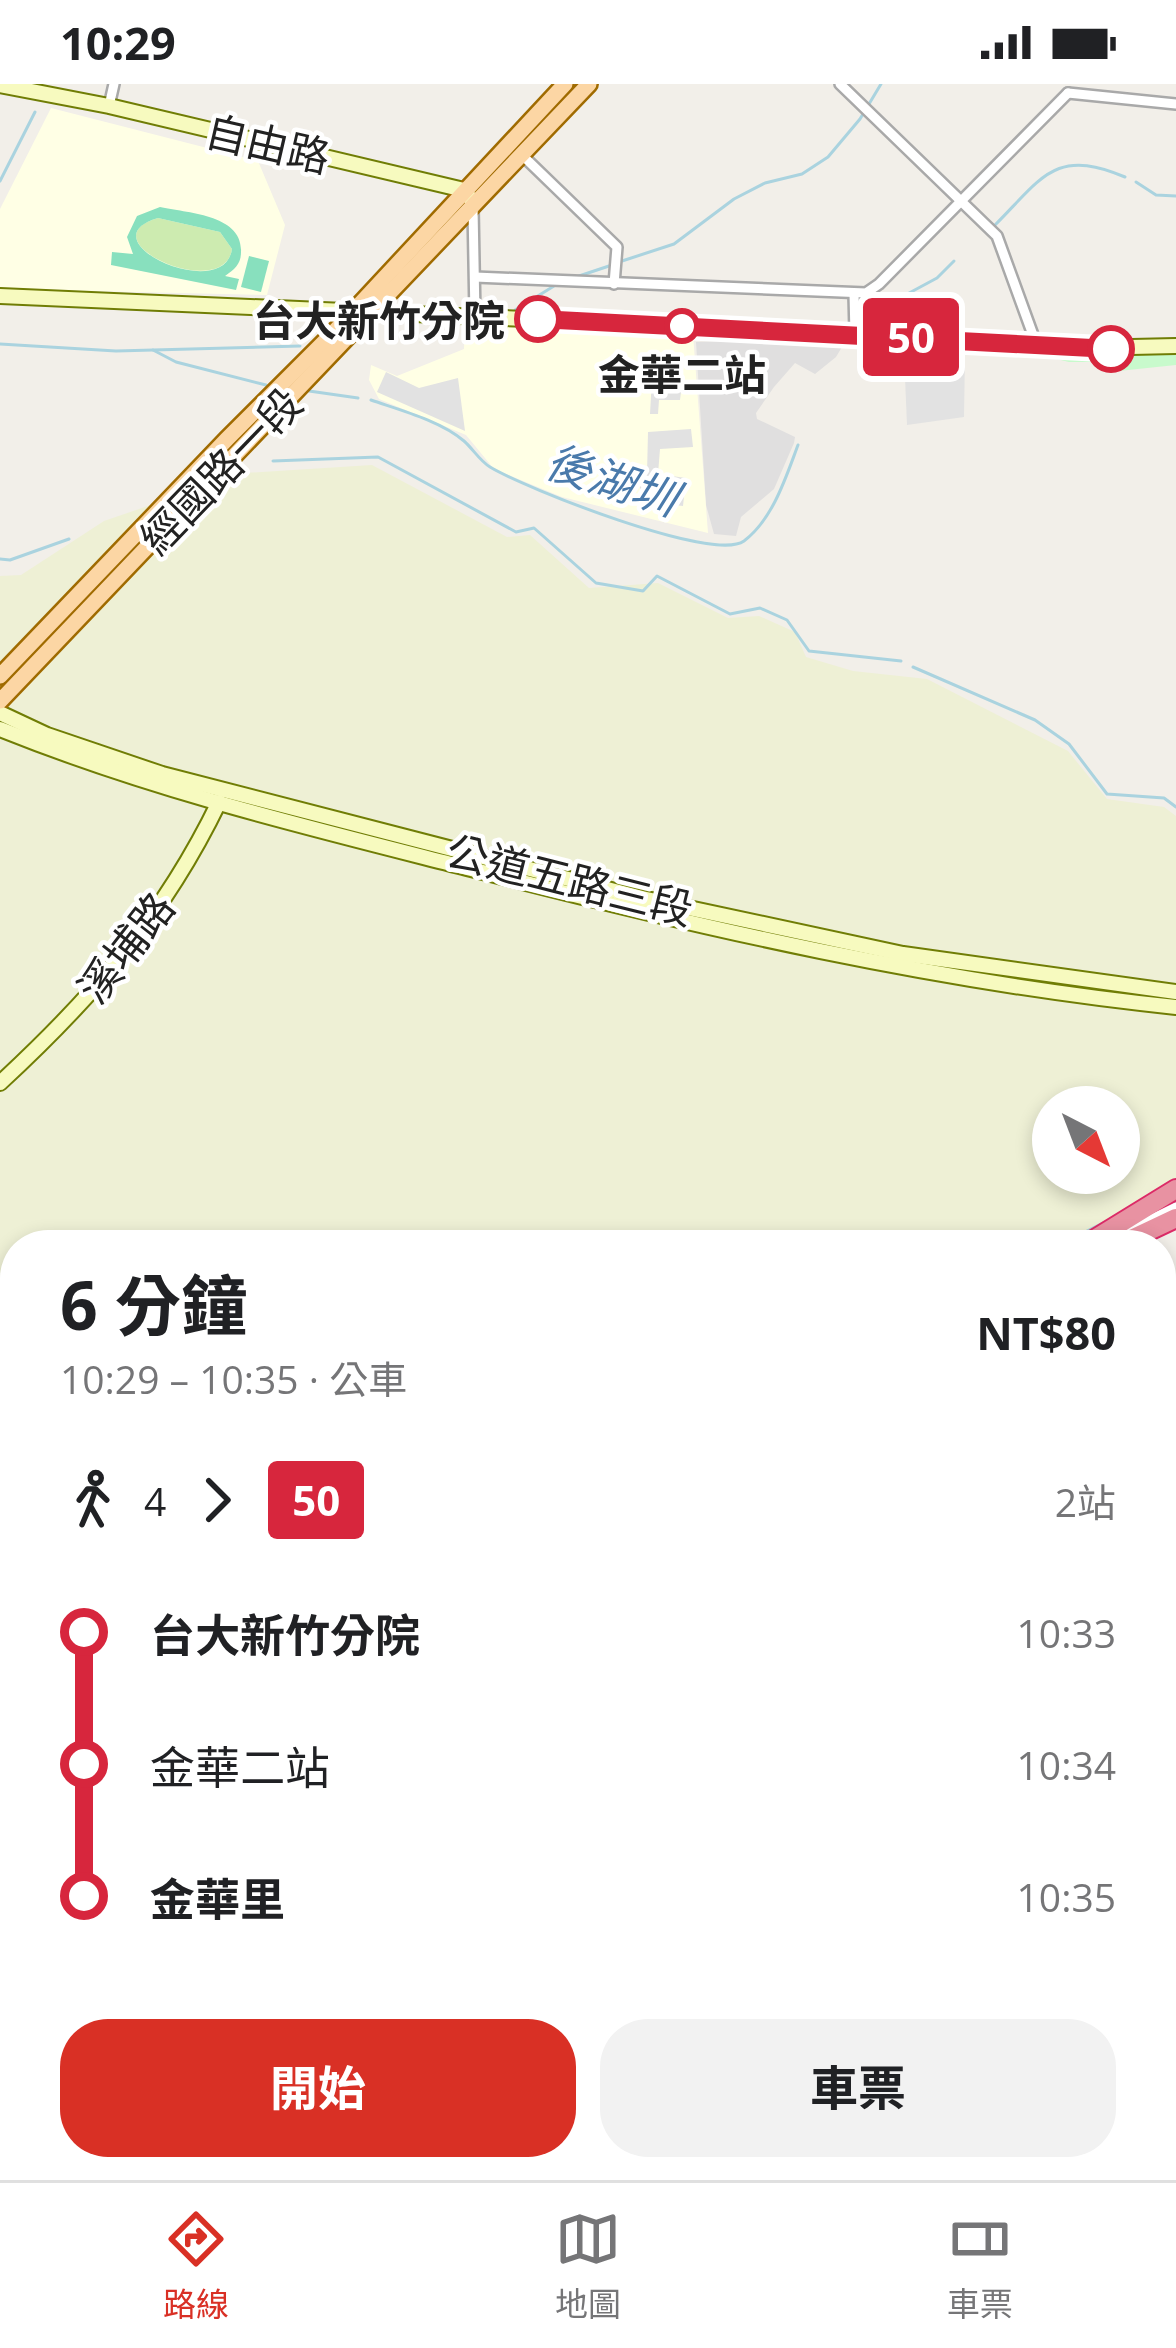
<!DOCTYPE html>
<html lang="zh-TW">
<head>
<meta charset="utf-8">
<style>
  body { margin:0; font-family:"Open Sans","Noto Sans TC",sans-serif; background:#f2f2f2; color:#202124; height:100vh; display:flex; flex-direction:column; font-size:45px; white-space:nowrap }
  * { box-sizing:border-box; margin:0 }
  p { font-size:39px; color:#757577 }
  .icon { flex:none; width:66px; height:66px; fill:none; stroke:currentColor; stroke-width:2; stroke-linecap:round; stroke-linejoin:round }
  .map { position:relative; flex:1; overflow:hidden }
  .sheet { position:absolute; left:0px; top:1146px; width:1176px; height:951px; display:flex; flex-direction:column; background:#fff; border-radius:48px 48px 0 0; box-shadow:0 6px 18px #0003 }
  .sheet>* { flex:none }
  .badge { padding:0 24px; border-radius:9px; font-size:42px; line-height:78px }
  .needle { width:78px; rotate:138deg }
  .tools { position:absolute; left:1032px; top:1002px; display:grid; gap:24px }
  .tools a { display:grid; place-items:center; width:108px; height:108px; border-radius:50%; background:#fff; box-shadow:0 6px 18px #0003; font-size:60px }
  .map>.badge { position:absolute; translate:-50% -50%; box-shadow:0 0 0 6px #fff }
  .legs { display:flex; align-items:center; gap:18px; height:132px; padding:0 60px; font-size:39px }
  .legs p { margin-inline-start:auto }
  .headline { display:flex; align-items:center; justify-content:space-between; height:204px; padding:0 60px }
  h1 { font-size:66px; font-weight:700; line-height:90px }
  .cta { display:flex; gap:24px; margin-top:auto; padding:24px 60px }
  .cta a { flex:1; height:138px; border-radius:48px; background:#d93025; color:#fff; font-size:48px; font-weight:700; line-height:138px; text-align:center }
  .cta a+a { background:#f2f2f2; color:#202124 }
  ul { padding:0 60px; list-style:none }
  li { display:flex; align-items:center; gap:42px; height:132px; font-size:45px }
  li i { display:grid; place-items:center; width:18px; height:100%; margin:0 15px; background:currentColor }
  li i::after { content:''; width:30px; height:30px; margin:-15px; border:9px solid; border-radius:50%; background:#fff }
  li p { margin-inline-start:auto }
  li:first-child i { background:linear-gradient(#0000 50%,currentColor 0) }
  li:last-child i { background:linear-gradient(currentColor 50%,#0000 0) }
  .status { display:flex; justify-content:space-between; align-items:center; height:84px; padding:0 60px; background:#fff; direction:ltr }
  .status svg { height:33px; fill:currentColor }
  .menu { display:flex; justify-content:space-around; align-items:center; height:168px; border-top:3px solid #e0e0e0; background:#fff; font-size:33px; color:#757577 }
  .menu a { display:grid; justify-items:center; gap:6px }
  .menu .on { color:#d93025 }
  .map>svg:first-child { display:block }
</style>
</head>
<body>
<div class="status"><b>10:29</b><svg viewBox="0 0 49 12"><path d="M0 12V9h3v3zM5 12V6h3v6zM10 12V3h3v9zM15 12V0h3v12zM26 1h20v11H26zM47 4h2v5h-2z"/></svg></div>
<div class="map">
<svg width="1176" height="2096" viewBox="0 0 1176 2096">
  <rect width="100%" height="100%" fill="#f2efe9"/>
  <!-- residential -->
  <path fill="#e0dfdf" d="M848,253L836,273L815,290L795,279L774,303L756,329L757,335L795,353L794,359L774,405L741,433L736,452L714,450L706,421L696,258Z"/>
  <!-- education -->
  <g fill="#ffffe5">
    <path d="M51,24L258,77L285,141L267,211L0,205V125Z"/>
    <path d="M465,239L693,250L708,449L562,413L494,385L466,351L379,315L369,296L371,281L397,292L464,265Z"/>
  </g>
  <!-- farmland -->
  <g fill="#eef0d5" fill-rule="evenodd">
    <path d="M372,381L507,453L530,451L589,504L658,499L728,534L759,532L795,548L806,573L853,587L927,595L1068,667L1107,715L1164,723L1176,732V1098L1073,1161H15V1680L0,1686V492L21,491L104,437L244,389ZM1053,1023H1119V1089H1053Z"/>
    <path d="M1176,1601V2025L1161,2032V1611Z"/>
    <path d="M1176,2073V2096H1125L1161,2082Z"/>
    <path d="M748,2082H840L842,2086L870,2082H1054L1023,2096H732Z"/>
  </g>
  <!-- grass -->
  <g fill="#cdebb0">
    <path d="M158,134L220,148L232,165C224,220 83,156 158,134Z"/>
    <path d="M15,1725V1818L0,1819V1732Z"/>
  </g>
  <!-- forest -->
  <g fill="#add19e">
    <path d="M444,2082H512L496,2083L481,2096H447L442,2086Z"/>
    <path d="M591,2082H656L645,2096H577L575,2089Z"/>
    <path d="M697,2082H748L749,2084L732,2096H687Z"/>
  </g>
  <!-- sand -->
  <path fill="#fff1ba" d="M15,1999V2082H151L141,2096H0V2008Z"/>
  <!-- park -->
  <path fill="#c8facc" d="M1036,264L1176,266V281L1109,288L1100,278H1069L1036,270Z"/>
  <!-- pitch -->
  <g fill="#88e0be" fill-rule="evenodd">
    <path d="M160,123C186,129 243,130 241,168C241,180 235,185 225,192L239,195L236,206L111,181L112,168L133,170L127,153L137,132ZM158,134L220,148L232,165C224,221 83,156 158,134Z"/>
    <path d="M249,172L269,177L261,208L241,203Z"/>
  </g>
  <!-- parking -->
  <g fill="#e2e2e2">
    <path d="M904,270L965,271L964,333L907,341Z"/>
    <path d="M386,288L419,304L458,294L465,347L377,308Z"/>
    <path d="M652,294H656L657,301L682,300L680,316H659L658,330H650Z"/>
    <path d="M691,345L693,363L660,365L658,390L686,394L683,422L640,417V391L647,390L648,348Z"/>
  </g>
  <!-- water -->
  <g fill="#aad3df">
    <path d="M1176,1448V1539L1161,1552V1463Z"/>
    <path d="M15,2076V2082H102L87,2096H0Z"/>
  </g>
  <g fill="none" stroke-linecap="round" stroke-linejoin="round">
    <!-- stream -->
    <g stroke="#aad3df" stroke-width="3">
      <path d="M0,97L35,28"/>
      <path d="M1136,98L1156,111L1176,112"/>
      <path d="M995,141C1042,94 1055,63 1125,93"/>
      <path d="M622,177L674,160L734,115L765,99L802,90L828,73L860,35L881,0"/>
      <path d="M579,192L609,182"/>
      <path d="M885,222L937,194L954,177"/>
      <path d="M515,226L554,202"/>
      <path d="M0,260L116,267L300,262"/>
      <path d="M153,266L176,278L266,301"/>
      <path d="M309,307L358,314"/>
      <path d="M371,316C400,326 441,337 464,357C473,365 480,377 490,383C525,404 713,479 744,457C773,435 786,393 798,361"/>
      <path d="M273,377L378,373L516,448L534,444L596,499L643,507L657,492L730,530L760,524L787,536L809,567L901,577"/>
      <path d="M186,436L215,407"/>
      <path d="M0,475L10,476L69,455"/>
      <path d="M913,583L1035,636L1069,660L1107,710L1164,714L1176,723"/>
      <path d="M1039,1161L1077,1152L1105,1138"/>
      <path d="M0,1429L7,1436L3,1478L15,1480"/>
      <path d="M1161,1789L1176,1783"/>
      <path d="M0,1904L15,1900"/>
      <path d="M1161,2028L1176,2021"/>
      <path d="M674,2096L685,2082"/>
    </g>
    <defs>
      <g id="street">
        <path d="M840,0L997,152L1037,262"/>
        <path d="M1068,9L1176,20"/>
        <path d="M109,22L114,0"/>
        <path d="M521,70L617,163L614,200"/>
        <path d="M473,124L475,232"/>
        <path d="M475,193L866,209L879,200L1068,9"/>
        <path d="M854,210L855,250"/>
        <path d="M1109,1161L1115,1153L1176,1123"/>
        <path d="M0,1695L15,1688"/>
        <path d="M1161,2065L1176,2058"/>
        <path d="M1092,2096L1123,2082"/>
      </g>
      <g id="secondary">
        <path d="M0,1L109,22L464,106L473,118"/>
        <path d="M0,212L801,247L1087,264L1176,262"/>
        <path d="M0,629L47,651L162,690L642,814L903,870L1176,908"/>
        <path d="M0,645C154,707 310,744 471,785C705,845 935,898 1176,923"/>
        <path d="M0,999C92,914 164,832 219,718"/>
      </g>
      <g id="primary">
        <path d="M0,592L227,355L332,250L565,0"/>
        <path d="M0,617L589,0"/>
      </g>
      <g id="highway">
        <path d="M1085,1161L1176,1105"/>
        <path d="M1119,1161L1176,1134"/>
        <path d="M0,1715L15,1708"/>
      </g>
    </defs>
    <!-- street casing -->
    <use href="#street" stroke="#a9a9a9" stroke-width="14"/>
    <!-- secondary casing -->
    <use href="#secondary" stroke="#707d05" stroke-width="18"/>
    <!-- primary casing -->
    <use href="#primary" stroke="#a06b00" stroke-width="20"/>
    <!-- highway casing -->
    <use href="#highway" stroke="#dc2a67" stroke-width="22"/>
    <!-- street -->
    <use href="#street" stroke="#fff" stroke-width="9"/>
    <!-- secondary -->
    <use href="#secondary" stroke="#f7fabf" stroke-width="14"/>
    <!-- primary -->
    <use href="#primary" stroke="#fcd6a4" stroke-width="15"/>
    <!-- highway -->
    <use href="#highway" stroke="#e892a2" stroke-width="18"/>
  </g>
  <g fill="none" stroke-linecap="round" stroke-linejoin="round">
    <defs>
      <path id="line-1" d="M538,235L1111,265"/>
    </defs>
    <!-- line-1 casing -->
    <use href="#line-1" stroke="#fff" stroke-width="27"/>
    <!-- line-1 -->
    <use href="#line-1" stroke="#d7263d" stroke-width="18"/>
  </g>
  <!-- markers -->
  <g fill="#fff" stroke="#d7263d" stroke-width="6">
    <circle cx="538" cy="235" r="21"/>
    <circle cx="682" cy="242" r="15"/>
    <circle cx="1111" cy="265" r="21"/>
  </g>
  <g text-anchor="middle" dominant-baseline="central" stroke-width="9" stroke-linejoin="round" paint-order="stroke">
    <!-- street labels -->
    <g font-size="42" fill="#222" stroke="#fff">
      <text transform="translate(268 59) rotate(13)">自由路</text>
      <text transform="translate(220 386) rotate(-46)">經國路一段</text>
      <text transform="translate(570 795) rotate(14)">公道五路三段</text>
      <text transform="translate(125 863) rotate(-52)">溪埔路</text>
    </g>
    <!-- stop labels -->
    <g font-size="42" font-weight="bold" fill="#222" stroke="#fff" text-anchor="end">
      <text x="505" y="235">台大新竹分院</text>
      <text x="682" y="289" text-anchor="middle">金華二站</text>
    </g>
    <!-- water labels -->
    <g font-size="45" font-style="italic" fill="#4a7aab" stroke="#fff">
      <text transform="translate(612 395) rotate(18)">後湖圳</text>
    </g>
  </g>
</svg>
<div class="tools">
<a><svg class="needle" viewBox="-14 -14 28 28"><path d="M0-13l5 13h-10z" fill="#e53935"/><path d="M0 13l5-13h-10z" fill="#757577"/></svg></a>
</div>
<b class="badge" style="left:911px;top:253px;background:#d7263d;color:#fff">50</b>
<section class="sheet">
<div class="headline"><div><h1>6 分鐘</h1><p>10:29 – 10:35 · 公車</p></div><b>NT$80</b></div>
<div class="legs"><svg class="icon" aria-label="walk" viewBox="0 0 24 24"><circle cx="13" cy="4" r="2"/><path d="M13 8l-2 6 4 7M11 14l-3 7M7 12l3-4h3l4 4"/></svg>4<svg class="icon" aria-label="forward" viewBox="0 0 24 24"><path d="M9 5l7 7-7 7"/></svg><b class="badge" style="background:#d7263d;color:#fff">50</b><p>2站</p></div>
<ul>
<li><i style="color:#d7263d"></i><b>台大新竹分院</b><p>10:33</p></li>
<li><i style="color:#d7263d"></i><span>金華二站</span><p>10:34</p></li>
<li><i style="color:#d7263d"></i><b>金華里</b><p>10:35</p></li>
</ul>
<div class="cta"><a>開始</a><a>車票</a></div>
</section>
</div>
<nav class="menu">
<a class="on"><svg class="icon" aria-label="directions" viewBox="0 0 24 24"><path d="M12 3l9 9-9 9-9-9zM9 14v-3h6M13 9l2 2-2 2"/></svg>路線</a>
<a><svg class="icon" aria-label="map" viewBox="0 0 24 24"><path d="M3 6l6-2 6 2 6-2v14l-6 2-6-2-6 2zM9 4v14M15 6v14"/></svg>地圖</a>
<a><svg class="icon" aria-label="tickets" viewBox="0 0 24 24"><path d="M3 7h18v10H3zM15 7v10"/></svg>車票</a>
</nav>
</body>
</html>
